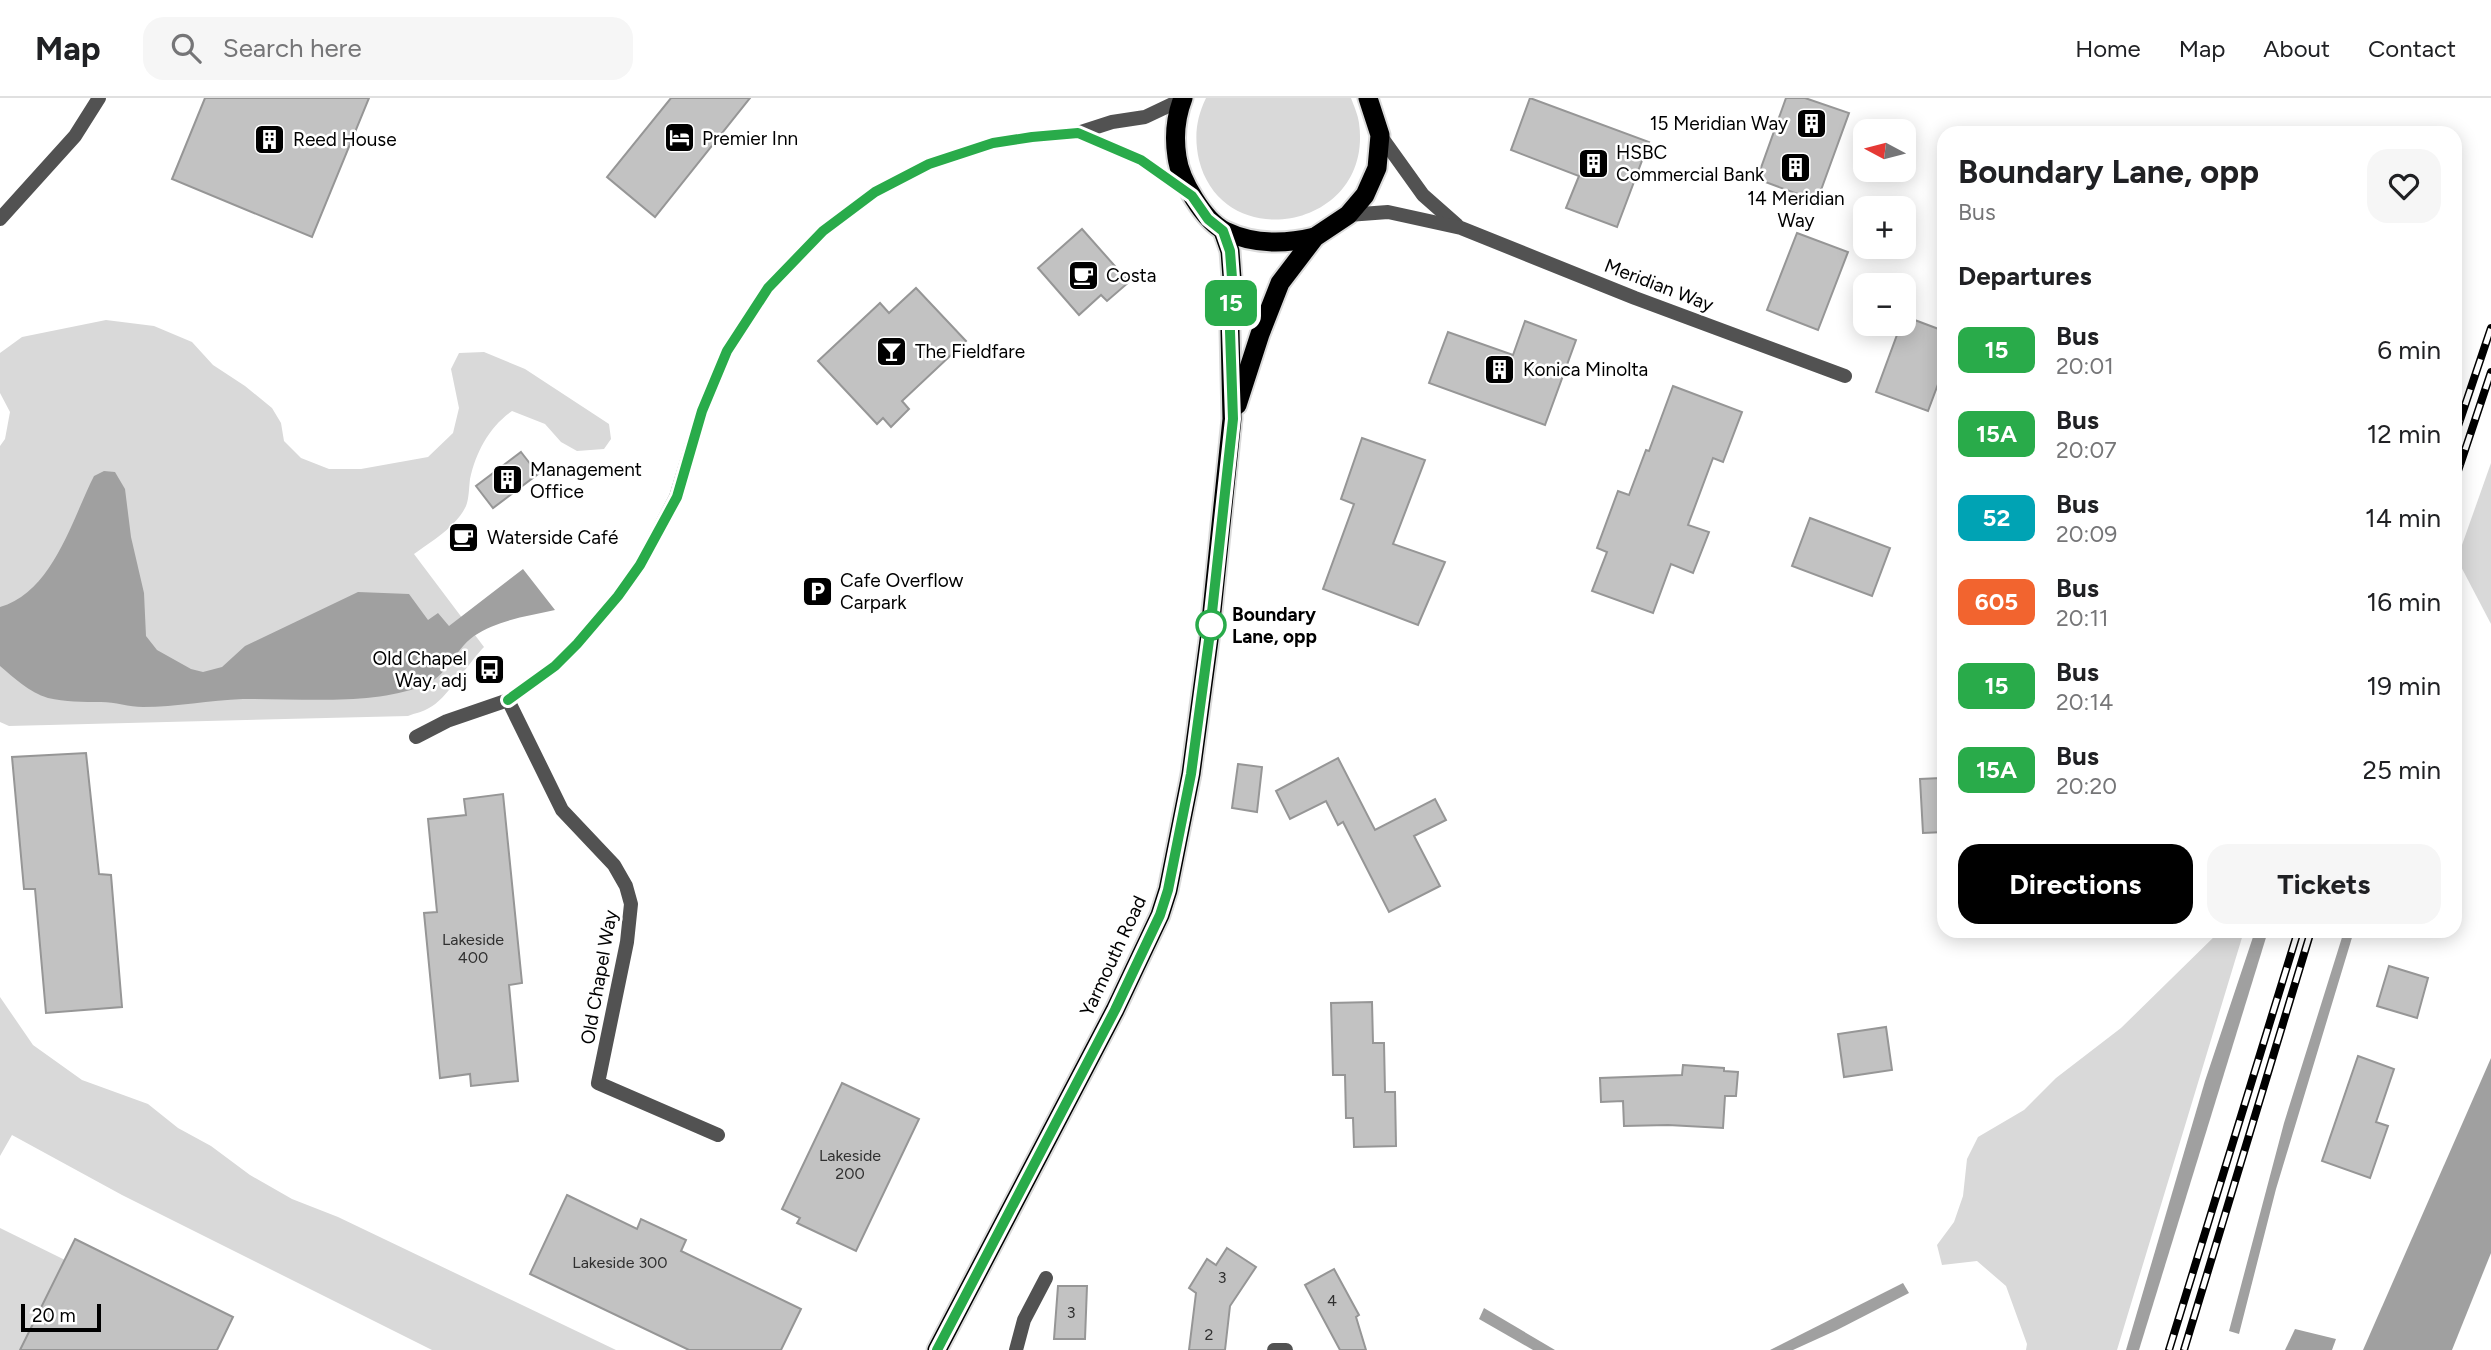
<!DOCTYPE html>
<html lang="en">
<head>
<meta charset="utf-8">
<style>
  body { margin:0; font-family:Figtree,sans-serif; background:#f6f6f6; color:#202124; height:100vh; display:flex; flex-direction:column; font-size:26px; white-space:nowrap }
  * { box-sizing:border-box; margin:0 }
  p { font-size:23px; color:#757577 }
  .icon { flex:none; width:38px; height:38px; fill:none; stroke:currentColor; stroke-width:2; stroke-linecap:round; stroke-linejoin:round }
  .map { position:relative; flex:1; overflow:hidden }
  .side { position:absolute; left:1937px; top:28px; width:525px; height:812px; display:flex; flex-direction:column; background:#fff; border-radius:21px; box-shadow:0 4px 18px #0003 }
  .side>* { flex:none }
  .badge { padding:0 14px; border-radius:10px; font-size:24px; line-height:46px }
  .needle { width:46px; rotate:277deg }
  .tools { position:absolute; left:1853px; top:21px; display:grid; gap:14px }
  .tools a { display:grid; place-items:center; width:63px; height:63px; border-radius:14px; background:#fff; box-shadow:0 4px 18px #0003; font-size:35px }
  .scale { position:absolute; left:21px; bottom:18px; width:80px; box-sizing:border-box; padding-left:7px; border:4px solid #000; border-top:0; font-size:19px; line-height:24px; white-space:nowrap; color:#000; -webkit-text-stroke:5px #fff; paint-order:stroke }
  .map>.badge { position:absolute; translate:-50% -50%; box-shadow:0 0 0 4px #fff }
  h2 { padding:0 21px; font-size:26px; line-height:63px }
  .round { display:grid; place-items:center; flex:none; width:74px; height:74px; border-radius:21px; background:#f6f6f6 }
  .overview { display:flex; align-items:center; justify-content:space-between; height:119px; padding:0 21px }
  h1 { font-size:33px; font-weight:700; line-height:52px }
  .cta { display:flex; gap:14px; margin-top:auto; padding:14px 21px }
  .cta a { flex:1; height:80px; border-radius:21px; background:#000; color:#fff; font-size:28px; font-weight:700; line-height:80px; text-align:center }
  .cta a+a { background:#f6f6f6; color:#202124 }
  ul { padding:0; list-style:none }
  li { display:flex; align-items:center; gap:21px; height:84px; padding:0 21px }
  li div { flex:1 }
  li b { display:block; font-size:26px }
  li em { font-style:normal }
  li .badge { min-width:77px; font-weight:700; text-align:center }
  header { display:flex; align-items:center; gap:42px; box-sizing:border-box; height:98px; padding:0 35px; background:#fff; border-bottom:2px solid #e0e0e0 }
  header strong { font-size:33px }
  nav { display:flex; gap:38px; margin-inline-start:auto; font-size:24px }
  .search { width:490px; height:63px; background:#f6f6f6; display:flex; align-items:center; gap:18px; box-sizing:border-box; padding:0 24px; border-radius:21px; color:#757577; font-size:26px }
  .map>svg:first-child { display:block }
</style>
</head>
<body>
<header>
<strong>Map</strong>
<div class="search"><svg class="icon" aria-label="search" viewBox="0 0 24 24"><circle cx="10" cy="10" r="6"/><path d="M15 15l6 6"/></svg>Search here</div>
<nav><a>Home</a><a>Map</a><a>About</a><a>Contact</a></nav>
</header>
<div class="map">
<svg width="2491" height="1252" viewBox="0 0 2491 1252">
  <rect width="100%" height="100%" fill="#fff"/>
  <!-- green -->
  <g fill="#d9d9d9">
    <path d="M1206,0H1351C1354,8 1358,17 1359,25C1374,131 1223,159 1199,62C1194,39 1196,21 1206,0Z"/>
    <path d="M106,222L154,228L192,244L213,267L245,288L272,310L281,325L284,343L301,360L329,371H361L428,359L453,335L459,310L451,271L459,255L484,254L525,271L609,326L611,341L604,351L577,353L561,344L545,326L512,313C489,329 476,354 470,381C469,389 469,401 466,408C456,429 432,443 414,456L484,549C469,564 445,603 429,610C423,614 415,615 408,618L9,628L0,624V348L5,341L10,314L0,295V255L22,239Z"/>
    <path d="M2491,365V526L2457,461Z"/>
    <path d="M2220,833H2244L2117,1252H2026L2027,1246L2006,1188L1977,1163L1942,1167L1937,1147L1954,1124L1963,1098L1967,1061L1978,1039L2024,1012L2056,980L2121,930Z"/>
    <path d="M0,899L33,947L82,982L148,1006L178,1030L211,1048L250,1077L292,1101L338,1119L616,1252H432L122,1097L12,1037L0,1058Z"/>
    <path d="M0,1130L65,1162L20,1252H0Z"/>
  </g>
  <!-- water -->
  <g fill="#a0a0a0">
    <path d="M104,373L115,374L125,391L131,439L144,495L146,538L157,552L191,571L203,574L222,569L245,548L358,494L409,496L428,522L438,515L449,528L523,471L555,512C528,518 498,522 474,538C453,553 448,579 422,588C371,608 298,600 243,601C210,602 176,609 143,609C129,609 115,604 101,604C83,604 65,604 48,600C29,594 14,580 0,568V509C53,494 72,421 94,378Z"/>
    <path d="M2255,833H2268L2139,1252H2126L2205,983Z"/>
    <path d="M2344,833H2354L2276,1091L2239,1236L2229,1233L2284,1025Z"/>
    <path d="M2491,960V1155L2452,1252H2363Z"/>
    <path d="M1903,1185L1909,1195L1837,1232L1793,1252H1770Z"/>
    <path d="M1484,1210L1555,1252H1533L1479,1221Z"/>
    <path d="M2295,1231L2336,1241L2332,1252H2285Z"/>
  </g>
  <!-- building -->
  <g fill="#c2c2c2" stroke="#969696" stroke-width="2">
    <path d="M205,0H369L312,139L172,81Z"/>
    <path d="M671,0H750L655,119L607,79Z"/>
    <path d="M1530,0L1649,44L1617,129L1566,110L1579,78L1511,52Z"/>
    <path d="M1786,0H1805L1849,15L1817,103L1757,81Z"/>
    <path d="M1082,131L1129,184L1107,203L1101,197L1079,217L1038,170Z"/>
    <path d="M1797,135L1848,154L1818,232L1767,212Z"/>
    <path d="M916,190L966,243L902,303L909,311L891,329L883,320L877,326L818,263L880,205L889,215Z"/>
    <path d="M1904,218L1944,233V270L1928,313L1876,294L1901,226H1904Z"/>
    <path d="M1525,223L1576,242L1545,327L1429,285L1448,234L1513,257Z"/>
    <path d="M1673,288L1742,314L1723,364L1713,360L1688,427L1709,434L1693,475L1671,466L1653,515L1592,493L1607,454L1597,450L1618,393L1629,397L1646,352L1649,353Z"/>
    <path d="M1362,340L1425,362L1393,446L1445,464L1418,527L1323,491L1354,406L1341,401Z"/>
    <path d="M521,354L538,376L493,410L476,388Z"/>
    <path d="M1810,420L1890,450L1872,498L1792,468Z"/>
    <path d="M86,655L99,776L111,777L122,909L46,915L35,791H24L12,659Z"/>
    <path d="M1338,660L1375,732L1435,701L1446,722L1414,738L1440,788L1389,814L1343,724L1338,727L1326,703L1290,721L1276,693Z"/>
    <path d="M1238,666L1262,669L1257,714L1232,710Z"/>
    <path d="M1941,680L1942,696H1944V734L1923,735L1920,681Z"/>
    <path d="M503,696L522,885L509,887L518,983L471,988L470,976L440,980L424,815L437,814L428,721L466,717L464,701Z"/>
    <path d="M2389,868L2428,880L2417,920L2377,908Z"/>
    <path d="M1372,904L1373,945H1384L1385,994H1395L1396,1048L1354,1049L1353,1020H1346L1345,977H1333L1331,905Z"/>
    <path d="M1886,929L1892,972L1844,979L1838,936Z"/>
    <path d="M2358,958L2394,971L2376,1024L2388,1028L2370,1080L2322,1063Z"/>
    <path d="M1683,967L1724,970V973L1738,974L1736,998H1725L1723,1030L1668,1027L1624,1028L1623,1003L1601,1004L1600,980L1682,977Z"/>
    <path d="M842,985L919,1021L856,1153L797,1125L800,1120L782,1111Z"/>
    <path d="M567,1097L637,1131L641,1121L686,1142L681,1153L801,1211L781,1252H689L530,1176Z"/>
    <path d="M75,1141L233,1219L217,1252H20Z"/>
    <path d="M1227,1150L1256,1169L1230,1208L1225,1252H1189L1196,1195L1189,1190L1207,1161L1216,1167Z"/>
    <path d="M1334,1171L1359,1217L1356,1219L1366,1252H1340L1305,1187Z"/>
    <path d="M1058,1188H1087L1085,1241H1054Z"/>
  </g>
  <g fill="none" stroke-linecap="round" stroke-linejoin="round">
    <defs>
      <g id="trunk">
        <path d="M1183,0C1176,18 1174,40 1177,59C1180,82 1204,123 1225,133C1254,147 1286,146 1315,139"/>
        <path d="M1237,307L1260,236L1280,185L1315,139L1348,117L1365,97L1377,70L1380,37L1368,0"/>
        <path d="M937,1252L1115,912L1160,817L1168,792L1191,676L1209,542L1232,321L1230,233L1232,180L1230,153L1223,133"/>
      </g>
    </defs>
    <!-- trunk casing -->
    <use href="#trunk" stroke="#dbdbdb" stroke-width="23"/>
    <!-- minor -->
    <g stroke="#525252" stroke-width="14">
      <path d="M1078,35L1141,62L1190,96"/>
      <path d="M1380,37L1423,97L1457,127"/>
      <path d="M1348,117L1388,114L1461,130L1635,200L1845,278"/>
      <path d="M508,602L562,712L614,767L626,788L631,806L627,844L598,985L718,1037"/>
      <path d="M416,639L447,623L508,602L534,583L555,568L577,546L618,498L640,467L676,399L702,313L727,253L768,190L823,133L875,94L929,66L993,45L1032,39L1078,35L1112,24L1145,19L1181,2"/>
      <path d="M1016,1252L1024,1222L1046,1180"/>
      <path d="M1274,1252H1286"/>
    </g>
    <!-- tertiary -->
    <path stroke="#525252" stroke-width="14" d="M0,121L75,38L99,0"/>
    <!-- trunk -->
    <use href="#trunk" stroke="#000" stroke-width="19"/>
    <defs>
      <g id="rail">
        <path d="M2455,337L2491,230"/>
        <path d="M2455,382L2491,274"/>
        <path d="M2169,1252L2298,833"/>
        <path d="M2184,1252L2311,833"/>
      </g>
    </defs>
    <!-- rail casing -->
    <use href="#rail" stroke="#000" stroke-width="8"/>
    <!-- rail -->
    <use href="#rail" stroke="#fff" stroke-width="5" stroke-dasharray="16" stroke-linecap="butt"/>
  </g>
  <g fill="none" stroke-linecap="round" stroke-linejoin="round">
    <defs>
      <path id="line" d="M508,602L555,568L577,546L618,498L640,467L677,399L702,313L727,253L768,190L823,133L875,94L929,66L993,45L1032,39L1078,35L1141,62L1192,98L1208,121L1223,133L1230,153L1232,180L1230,233L1233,321L1209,542L1191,676L1168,792L1160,817L1115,912L937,1252"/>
    </defs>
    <!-- line casing -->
    <use href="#line" stroke="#fff" stroke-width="16"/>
    <!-- line -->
    <use href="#line" stroke="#29ab4a" stroke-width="10"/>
  </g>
  <!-- icons -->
  <defs>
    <symbol id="building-square" viewBox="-11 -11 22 22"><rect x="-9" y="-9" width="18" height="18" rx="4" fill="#000" stroke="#fff"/><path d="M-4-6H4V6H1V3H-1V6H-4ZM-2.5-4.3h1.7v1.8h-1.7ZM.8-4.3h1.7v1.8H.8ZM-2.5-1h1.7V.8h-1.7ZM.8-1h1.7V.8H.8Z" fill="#fff"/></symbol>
    <symbol id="hotel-square" viewBox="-11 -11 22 22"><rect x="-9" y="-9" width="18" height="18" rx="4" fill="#000" stroke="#fff"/><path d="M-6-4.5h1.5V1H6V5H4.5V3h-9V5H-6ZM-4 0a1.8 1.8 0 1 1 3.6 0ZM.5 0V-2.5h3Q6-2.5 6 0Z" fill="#fff"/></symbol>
    <symbol id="cafe-square" viewBox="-11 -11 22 22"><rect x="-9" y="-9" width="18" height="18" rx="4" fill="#000" stroke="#fff"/><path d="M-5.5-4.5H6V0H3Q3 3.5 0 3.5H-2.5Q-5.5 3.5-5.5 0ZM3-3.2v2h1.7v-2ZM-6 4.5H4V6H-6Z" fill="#fff"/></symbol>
    <symbol id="bar-square" viewBox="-11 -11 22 22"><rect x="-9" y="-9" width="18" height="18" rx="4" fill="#000" stroke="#fff"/><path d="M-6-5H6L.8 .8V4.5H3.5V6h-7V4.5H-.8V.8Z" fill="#fff"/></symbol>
    <symbol id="parking-square" viewBox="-11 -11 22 22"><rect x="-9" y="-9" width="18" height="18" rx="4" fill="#000" stroke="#fff"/><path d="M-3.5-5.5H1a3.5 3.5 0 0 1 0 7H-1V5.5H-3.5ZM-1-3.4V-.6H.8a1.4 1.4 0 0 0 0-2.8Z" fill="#fff"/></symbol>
    <symbol id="bus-square" viewBox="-11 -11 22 22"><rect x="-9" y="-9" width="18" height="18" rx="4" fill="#000" stroke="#fff"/><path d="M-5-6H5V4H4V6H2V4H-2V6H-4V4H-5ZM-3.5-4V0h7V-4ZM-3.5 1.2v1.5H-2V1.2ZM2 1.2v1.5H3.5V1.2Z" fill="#fff"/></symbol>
  </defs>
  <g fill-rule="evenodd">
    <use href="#building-square" x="1794" y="8" width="35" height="35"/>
    <use href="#hotel-square" x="662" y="22" width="35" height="35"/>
    <use href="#building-square" x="252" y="24" width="35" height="35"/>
    <use href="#building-square" x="1576" y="48" width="35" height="35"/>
    <use href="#building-square" x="1778" y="52" width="35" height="35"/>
    <use href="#cafe-square" x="1066" y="160" width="35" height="35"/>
    <use href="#bar-square" x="874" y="236" width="35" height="35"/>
    <use href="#building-square" x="1482" y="254" width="35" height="35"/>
    <use href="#building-square" x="490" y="364" width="35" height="35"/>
    <use href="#cafe-square" x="446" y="422" width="35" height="35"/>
    <use href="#parking-square" x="800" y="476" width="35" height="35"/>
    <use href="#bus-square" x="472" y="554" width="35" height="35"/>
  </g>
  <!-- markers -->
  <circle fill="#fff" stroke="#29ab4a" stroke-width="3.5" cx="1211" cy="527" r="14"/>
  <g text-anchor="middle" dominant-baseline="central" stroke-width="5" stroke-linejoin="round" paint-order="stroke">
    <!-- number labels -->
    <g font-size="16" fill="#303030">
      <text x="473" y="841">Lakeside<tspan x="473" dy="18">400</tspan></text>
      <text x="850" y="1057">Lakeside<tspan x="850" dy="18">200</tspan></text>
      <text x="620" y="1164">Lakeside 300</text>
      <text x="1222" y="1179">3</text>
      <text x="1332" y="1202">4</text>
      <text x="1071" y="1214">3</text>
      <text x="1209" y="1236">2</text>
    </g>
    <!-- poi labels -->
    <g font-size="19" fill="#000" stroke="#fff" text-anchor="start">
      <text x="1788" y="25" text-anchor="end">15 Meridian Way</text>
      <text x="702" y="40">Premier Inn</text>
      <text x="293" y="41">Reed House</text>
      <text x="1616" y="54">HSBC<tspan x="1616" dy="22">Commercial Bank</tspan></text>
      <text x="1796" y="100" text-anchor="middle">14 Meridian<tspan x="1796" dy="22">Way</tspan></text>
      <text x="1106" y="177">Costa</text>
      <text x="915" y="253">The Fieldfare</text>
      <text x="1523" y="271">Konica Minolta</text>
      <text x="530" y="371">Management<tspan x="530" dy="22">Office</tspan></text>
      <text x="487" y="439">Waterside Café</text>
      <text x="840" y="482">Cafe Overflow<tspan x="840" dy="22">Carpark</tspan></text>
      <text x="467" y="560" text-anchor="end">Old Chapel<tspan x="467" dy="22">Way, adj</tspan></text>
    </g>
    <!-- street labels -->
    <g font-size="19" fill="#000" stroke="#fff">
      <text transform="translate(1659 187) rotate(21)">Meridian Way</text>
      <text transform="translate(1113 858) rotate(-65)">Yarmouth Road</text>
      <text transform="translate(599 879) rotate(-80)">Old Chapel Way</text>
    </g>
    <!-- stop labels -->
    <g font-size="19" font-weight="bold" fill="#000" stroke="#fff" text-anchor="start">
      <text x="1232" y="516">Boundary<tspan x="1232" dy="22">Lane, opp</tspan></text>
    </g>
  </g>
</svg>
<div class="tools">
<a><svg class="needle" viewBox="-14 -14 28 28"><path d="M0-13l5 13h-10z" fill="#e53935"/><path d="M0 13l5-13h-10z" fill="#757577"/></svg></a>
<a>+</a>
<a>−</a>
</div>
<div class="scale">20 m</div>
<b class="badge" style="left:1231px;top:205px;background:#29ab4a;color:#fff">15</b>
<section class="side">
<div class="overview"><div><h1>Boundary Lane, opp</h1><p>Bus</p></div><a class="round"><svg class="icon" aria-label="heart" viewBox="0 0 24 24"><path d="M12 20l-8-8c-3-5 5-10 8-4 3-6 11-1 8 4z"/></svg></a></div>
<h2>Departures</h2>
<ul>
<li><span class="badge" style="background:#29ab4a;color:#fff">15</span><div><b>Bus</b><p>20:01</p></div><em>6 min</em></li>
<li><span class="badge" style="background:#29ab4a;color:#fff">15A</span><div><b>Bus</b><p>20:07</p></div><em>12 min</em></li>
<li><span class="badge" style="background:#00a3b4;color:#fff">52</span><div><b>Bus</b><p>20:09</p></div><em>14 min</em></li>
<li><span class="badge" style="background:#f2642f;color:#fff">605</span><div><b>Bus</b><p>20:11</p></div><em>16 min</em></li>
<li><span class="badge" style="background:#29ab4a;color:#fff">15</span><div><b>Bus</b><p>20:14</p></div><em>19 min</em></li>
<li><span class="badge" style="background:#29ab4a;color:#fff">15A</span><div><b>Bus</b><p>20:20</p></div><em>25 min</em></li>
</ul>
<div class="cta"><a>Directions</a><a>Tickets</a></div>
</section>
</div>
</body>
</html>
